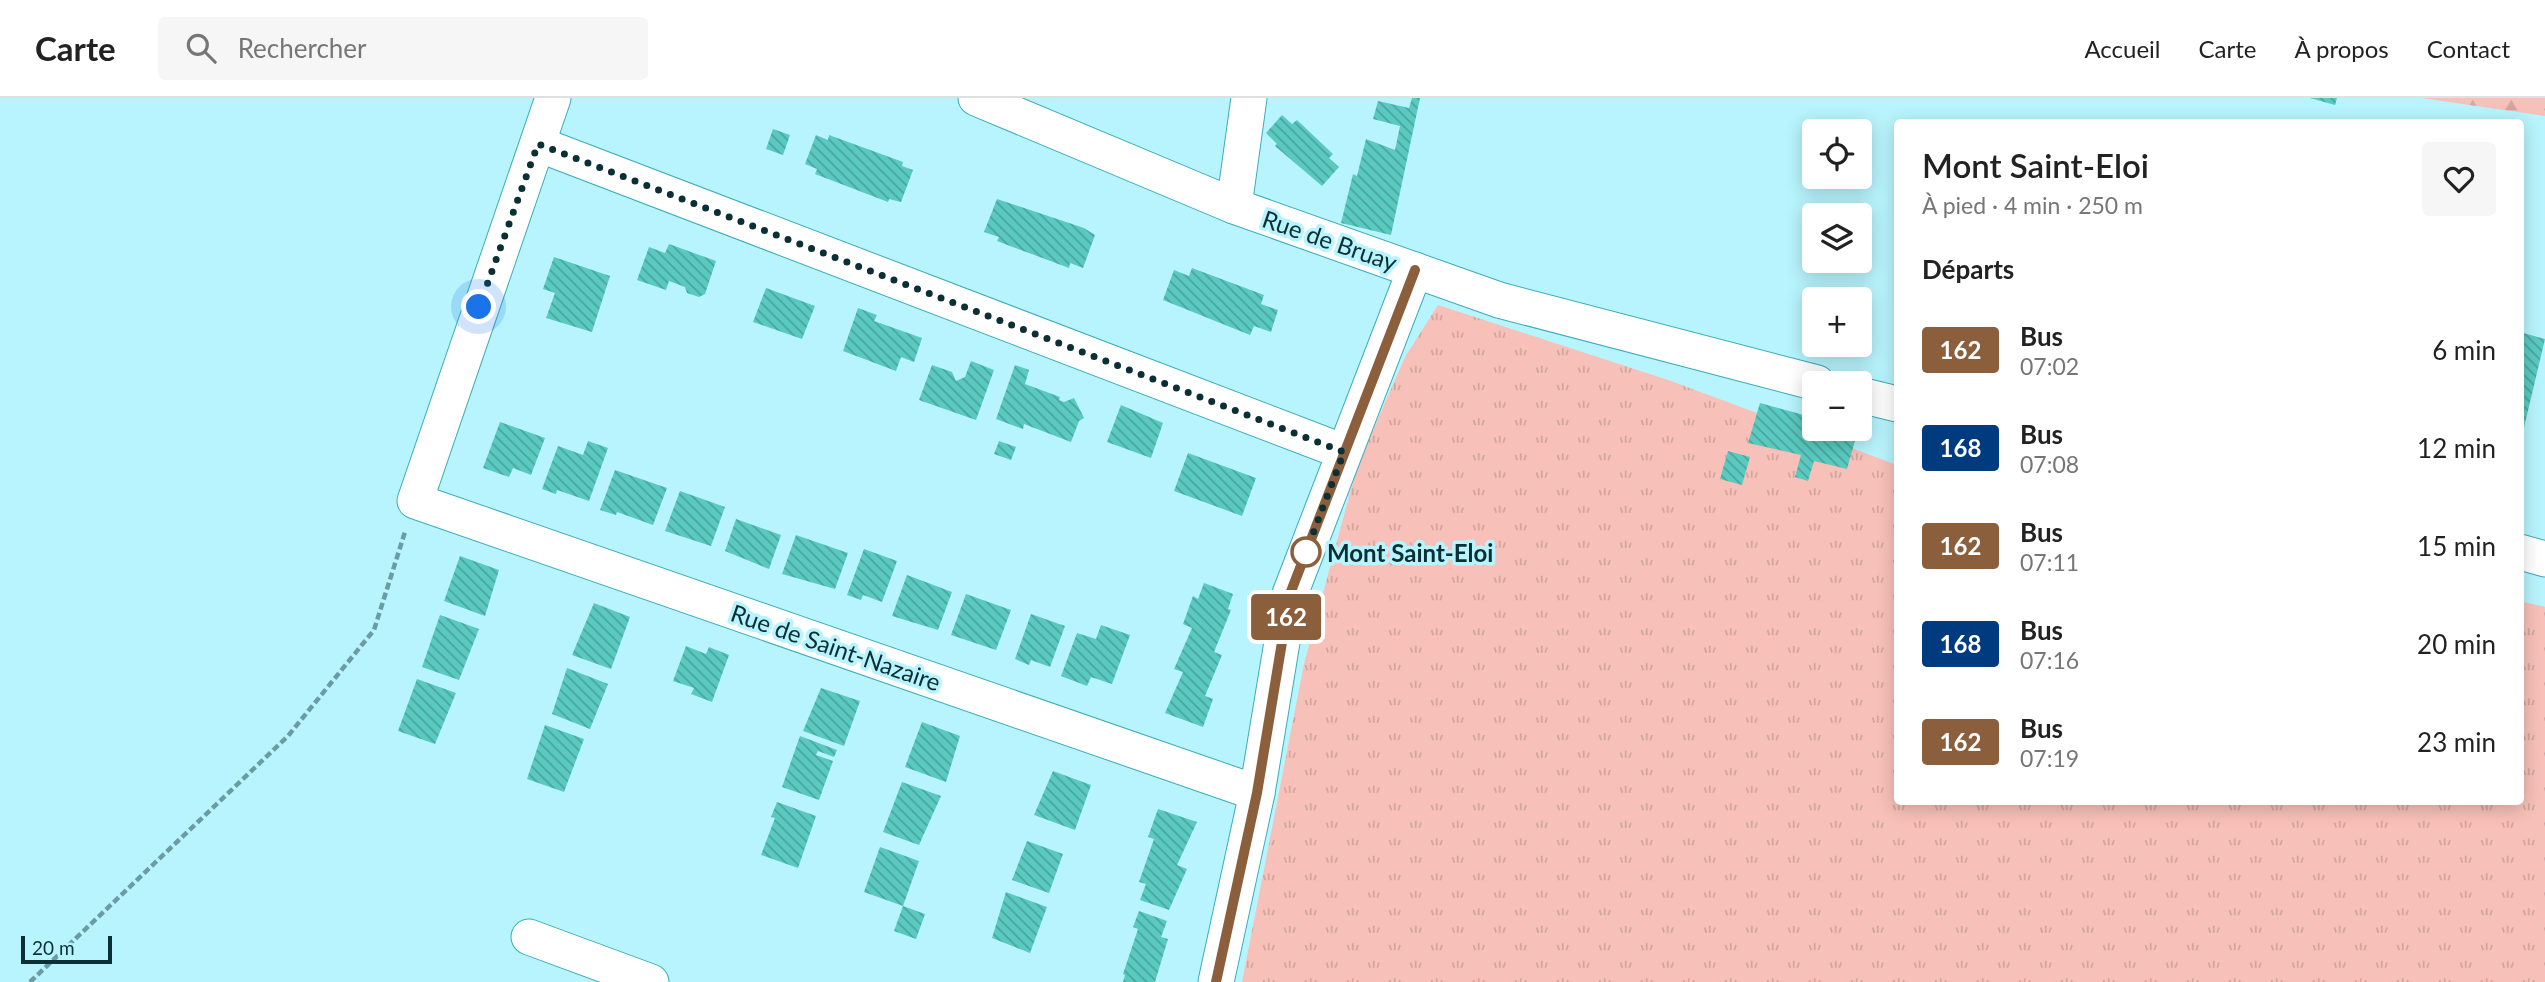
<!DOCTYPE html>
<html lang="fr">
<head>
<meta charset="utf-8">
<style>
  body { margin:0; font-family:Lato,sans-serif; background:#f6f6f6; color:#222; height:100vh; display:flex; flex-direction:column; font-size:26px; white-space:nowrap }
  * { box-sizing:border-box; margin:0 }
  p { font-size:23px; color:#767676 }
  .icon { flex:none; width:38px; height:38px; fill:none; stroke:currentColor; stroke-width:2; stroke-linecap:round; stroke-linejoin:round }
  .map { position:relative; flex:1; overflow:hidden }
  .sheet { position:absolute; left:1894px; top:21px; width:630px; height:686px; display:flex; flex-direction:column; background:#fff; border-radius:7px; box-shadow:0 4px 18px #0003 }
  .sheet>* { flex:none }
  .badge { padding:0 14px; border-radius:5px; font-size:24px; line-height:46px }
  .buttons { position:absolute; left:1802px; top:21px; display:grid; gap:14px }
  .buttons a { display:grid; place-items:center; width:70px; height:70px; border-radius:7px; background:#fff; box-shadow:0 4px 18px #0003; font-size:35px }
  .scale { position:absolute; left:21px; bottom:18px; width:91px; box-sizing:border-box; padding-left:7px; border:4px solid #0b2f34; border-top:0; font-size:19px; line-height:24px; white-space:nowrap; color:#0b2f34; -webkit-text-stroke:5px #b8f4fd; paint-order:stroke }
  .you { position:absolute; width:35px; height:35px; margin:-18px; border:5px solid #fff; border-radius:50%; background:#1a73e8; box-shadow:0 0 0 10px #1a73e833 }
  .map>.badge { position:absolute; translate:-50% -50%; box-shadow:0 0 0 4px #fff }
  h2 { padding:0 28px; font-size:26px; line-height:63px }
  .round { display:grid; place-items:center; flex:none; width:74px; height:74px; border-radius:7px; background:#f6f6f6 }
  .summary { display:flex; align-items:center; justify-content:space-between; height:119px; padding:0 28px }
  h1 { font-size:33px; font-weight:600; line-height:52px }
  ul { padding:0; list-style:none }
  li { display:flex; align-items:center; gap:21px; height:98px; padding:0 28px }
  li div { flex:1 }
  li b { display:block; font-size:26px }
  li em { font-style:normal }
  li .badge { min-width:77px; font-weight:700; text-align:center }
  header { display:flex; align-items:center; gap:42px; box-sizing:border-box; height:98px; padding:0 35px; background:#fff; border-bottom:2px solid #e0e0e0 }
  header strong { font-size:33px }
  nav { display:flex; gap:38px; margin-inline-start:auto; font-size:24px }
  .search { width:490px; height:63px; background:#f6f6f6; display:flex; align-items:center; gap:18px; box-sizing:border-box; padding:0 24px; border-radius:7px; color:#767676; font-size:26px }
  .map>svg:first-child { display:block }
</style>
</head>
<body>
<header>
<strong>Carte</strong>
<div class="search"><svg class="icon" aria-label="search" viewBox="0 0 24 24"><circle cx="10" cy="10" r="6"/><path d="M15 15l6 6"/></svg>Rechercher</div>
<nav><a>Accueil</a><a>Carte</a><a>À propos</a><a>Contact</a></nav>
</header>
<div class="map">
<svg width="2545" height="884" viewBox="0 0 2545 884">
  <defs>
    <pattern id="grass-tufts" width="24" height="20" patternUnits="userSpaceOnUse" patternTransform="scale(1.75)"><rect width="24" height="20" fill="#f7c0b8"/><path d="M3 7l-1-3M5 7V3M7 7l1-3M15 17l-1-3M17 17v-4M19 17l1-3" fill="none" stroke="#d2a59f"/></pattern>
    <pattern id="forest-firs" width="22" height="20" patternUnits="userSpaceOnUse" patternTransform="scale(1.75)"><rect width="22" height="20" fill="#f7c0b8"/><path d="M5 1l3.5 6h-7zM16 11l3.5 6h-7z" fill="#d2a59f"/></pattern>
    <pattern id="building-back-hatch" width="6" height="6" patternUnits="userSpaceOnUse" patternTransform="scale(1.75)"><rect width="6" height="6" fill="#5acac0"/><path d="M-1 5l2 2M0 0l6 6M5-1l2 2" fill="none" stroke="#49a49d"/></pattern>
  </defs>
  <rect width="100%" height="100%" fill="#b8f4fd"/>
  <!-- grass -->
  <path fill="url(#grass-tufts)" d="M1438,207L1668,282L1897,367V704H2520V503L2545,509V884H1242L1304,566L1357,369L1405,259Z"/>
  <!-- forest -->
  <path fill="url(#forest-firs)" d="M2421,0H2545V18Z"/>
  <!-- building -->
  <g fill="url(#building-back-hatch)">
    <path d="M1412,0H1420L1391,137L1341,125L1353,76L1357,78L1366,41L1395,52L1400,28L1373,21L1378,3L1409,10Z"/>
    <path d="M2310,0H2337L2335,7Z"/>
    <path d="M1282,17L1292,26L1297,22L1333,56L1329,60L1339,69L1322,88L1275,48L1277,46L1266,35Z"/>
    <path d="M773,31L790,37L783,57L766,51Z"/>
    <path d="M816,37L828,42L829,37L903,64L902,68L913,72L901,104L889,101L888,104L815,76L817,71L805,66Z"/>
    <path d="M997,101L1084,130L1095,137L1083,170L1070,165L1069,170L997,143L999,139L984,134Z"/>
    <path d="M669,146L716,163L705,196L699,199L687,195L685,189L669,183L666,192L637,182L649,149L665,155Z"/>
    <path d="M554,159L610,178L592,234L546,220L555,195L543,191Z"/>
    <path d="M1192,170L1264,197L1261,206L1278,212L1271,234L1254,228L1250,237L1163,202L1174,172L1189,178Z"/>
    <path d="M766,190L815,208L802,241L753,224Z"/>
    <path d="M858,210L877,217L874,223L922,240L914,264L901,259L896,273L843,253Z"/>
    <path d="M2520,234L2545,241L2521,342H2520Z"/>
    <path d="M971,263L994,272L976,322L919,302L932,267L952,274L956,283L965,279Z"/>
    <path d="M1015,267L1029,272L1025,286L1060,299L1059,302L1064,304L1074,300L1084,320L1079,323L1071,344L1024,326L1023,331L996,321Z"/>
    <path d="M1760,305L1815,320V331L1858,332L1847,371L1814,363L1808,383L1795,379L1801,357L1748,345Z"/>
    <path d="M1121,307L1163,325L1151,360L1107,344Z"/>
    <path d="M500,324L545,340L531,377L513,370L509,379L483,370Z"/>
    <path d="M588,343L608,350L589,403L557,392L556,396L542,391L558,348L583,357Z"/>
    <path d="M999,343L1016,349L1011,362L994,356Z"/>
    <path d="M1728,353L1750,359L1742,387L1720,381Z"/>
    <path d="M1188,355L1256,380L1242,418L1174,393Z"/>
    <path d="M615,372L667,390L653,427L617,414L616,417L600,412Z"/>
    <path d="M680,393L725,409L711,448L665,433Z"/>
    <path d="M736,421L781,437L769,471L725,453Z"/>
    <path d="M796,437L848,455L835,491L782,476Z"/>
    <path d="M864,451L897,463L882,504L863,497L861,502L847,497Z"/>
    <path d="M460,458L499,472L485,518L444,503Z"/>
    <path d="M907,477L952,494L938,532L892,518Z"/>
    <path d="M1204,485L1233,496L1228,511L1231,512L1214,554L1222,557L1205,598L1213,601L1203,629L1165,615L1183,574L1174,571L1192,530L1183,526L1193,498L1198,501Z"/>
    <path d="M966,496L1011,512L996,552L951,537Z"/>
    <path d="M594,505L630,519L611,571L572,557Z"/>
    <path d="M1031,516L1065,528L1050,569L1031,562L1029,567L1015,561Z"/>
    <path d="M440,517L479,531L459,582L422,569Z"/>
    <path d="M1101,527L1130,537L1112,586L1091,579L1087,588L1061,578L1077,535L1096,541Z"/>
    <path d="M686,548L706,556L709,549L729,557L712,604L691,596L694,590L673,583Z"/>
    <path d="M567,570L608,586L590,631L552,616Z"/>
    <path d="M417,581L456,595L435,646L398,633Z"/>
    <path d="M821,590L860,603L844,648L803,633Z"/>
    <path d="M922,624L960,638L946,684L905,669Z"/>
    <path d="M545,627L584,641L564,694L527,681Z"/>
    <path d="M800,638L837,652L834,659L818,653L816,657L833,663L819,702L782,689Z"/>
    <path d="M1053,673L1091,687L1075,732L1034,717Z"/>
    <path d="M902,684L941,698L919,747L883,734Z"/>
    <path d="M777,704L816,718L798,770L761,757L775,720L771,719Z"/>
    <path d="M1158,711L1197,724L1177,767L1187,771L1169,812L1140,802L1146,786L1139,784L1154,741L1148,739Z"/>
    <path d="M1027,743L1063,756L1049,795L1012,782Z"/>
    <path d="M880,749L919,763L903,808L864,794Z"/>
    <path d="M1006,794L1047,809L1030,855L992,840Z"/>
    <path d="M903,808L925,816L916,841L894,833Z"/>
    <path d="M1139,813L1167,823L1161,839L1168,841L1155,884H1123L1125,877L1123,876L1138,831L1133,829Z"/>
  </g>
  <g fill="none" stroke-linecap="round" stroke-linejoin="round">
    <defs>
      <g id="minor">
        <path d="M553,0L415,403L1257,695"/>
        <path d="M976,0L1234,108L1499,202L1817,285"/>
        <path d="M538,46L1344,354"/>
        <path d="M1234,108L1249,0"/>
        <path d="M1860,297L1897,306"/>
        <path d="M2520,454L2545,461"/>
        <path d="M529,839L651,884"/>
        <path d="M1216,884L1257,695L1290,496L1415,172"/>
      </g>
    </defs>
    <!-- minor casing -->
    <use href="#minor" stroke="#39acbc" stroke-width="37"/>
    <!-- path -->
    <path stroke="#6b9ca3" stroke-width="4.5" stroke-dasharray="7 3.5" stroke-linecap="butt" d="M30,884L288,638L374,532L405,434"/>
    <!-- minor -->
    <use href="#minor" stroke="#fff" stroke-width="35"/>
  </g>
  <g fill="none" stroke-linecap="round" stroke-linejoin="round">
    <defs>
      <path id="line" d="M1216,884L1257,695L1290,496L1415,172"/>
    </defs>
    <!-- line casing -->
    <use href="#line" stroke="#fff" stroke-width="16"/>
    <!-- line -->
    <use href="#line" stroke="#8b5e3c" stroke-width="10"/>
    <!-- walk -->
    <path stroke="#0b2f34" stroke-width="7" stroke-dasharray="0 12.6" d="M479,209L538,46L1344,354L1306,454"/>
  </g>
  <!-- markers -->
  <circle fill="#fff" stroke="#8b5e3c" stroke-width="3.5" cx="1306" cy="454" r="14"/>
  <g text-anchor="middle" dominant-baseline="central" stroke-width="7" stroke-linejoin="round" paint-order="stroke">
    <!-- street labels -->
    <g font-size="24" fill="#0b2f34" stroke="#b8f4fd">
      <text transform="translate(1330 142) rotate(19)">Rue de Bruay</text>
      <text transform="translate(836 549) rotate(19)">Rue de Saint-Nazaire</text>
    </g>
    <!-- stop labels -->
    <g font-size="24" font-weight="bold" fill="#0b2f34" stroke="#b8f4fd" text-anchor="start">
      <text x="1327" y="454">Mont Saint-Eloi</text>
    </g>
  </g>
</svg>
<div class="buttons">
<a><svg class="icon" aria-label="locate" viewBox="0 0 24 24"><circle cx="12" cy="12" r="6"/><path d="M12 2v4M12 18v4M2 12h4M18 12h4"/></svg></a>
<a><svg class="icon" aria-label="layers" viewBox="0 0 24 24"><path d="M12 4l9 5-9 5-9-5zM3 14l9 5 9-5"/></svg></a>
<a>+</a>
<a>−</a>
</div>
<div class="scale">20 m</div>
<div class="you" style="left:479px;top:209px"></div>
<b class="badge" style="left:1286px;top:519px;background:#8b5e3c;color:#fff">162</b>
<section class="sheet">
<div class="summary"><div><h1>Mont Saint-Eloi</h1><p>À pied · 4 min · 250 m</p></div><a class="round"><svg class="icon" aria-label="heart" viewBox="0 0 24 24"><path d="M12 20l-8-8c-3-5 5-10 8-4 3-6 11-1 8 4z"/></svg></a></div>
<h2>Départs</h2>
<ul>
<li><span class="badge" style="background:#8b5e3c;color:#fff">162</span><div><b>Bus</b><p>07:02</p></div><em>6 min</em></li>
<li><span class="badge" style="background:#003b80;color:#fff">168</span><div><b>Bus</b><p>07:08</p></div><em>12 min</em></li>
<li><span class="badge" style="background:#8b5e3c;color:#fff">162</span><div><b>Bus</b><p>07:11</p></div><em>15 min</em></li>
<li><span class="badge" style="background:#003b80;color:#fff">168</span><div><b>Bus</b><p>07:16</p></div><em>20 min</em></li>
<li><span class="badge" style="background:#8b5e3c;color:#fff">162</span><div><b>Bus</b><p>07:19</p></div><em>23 min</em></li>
</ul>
</section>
</div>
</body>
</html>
